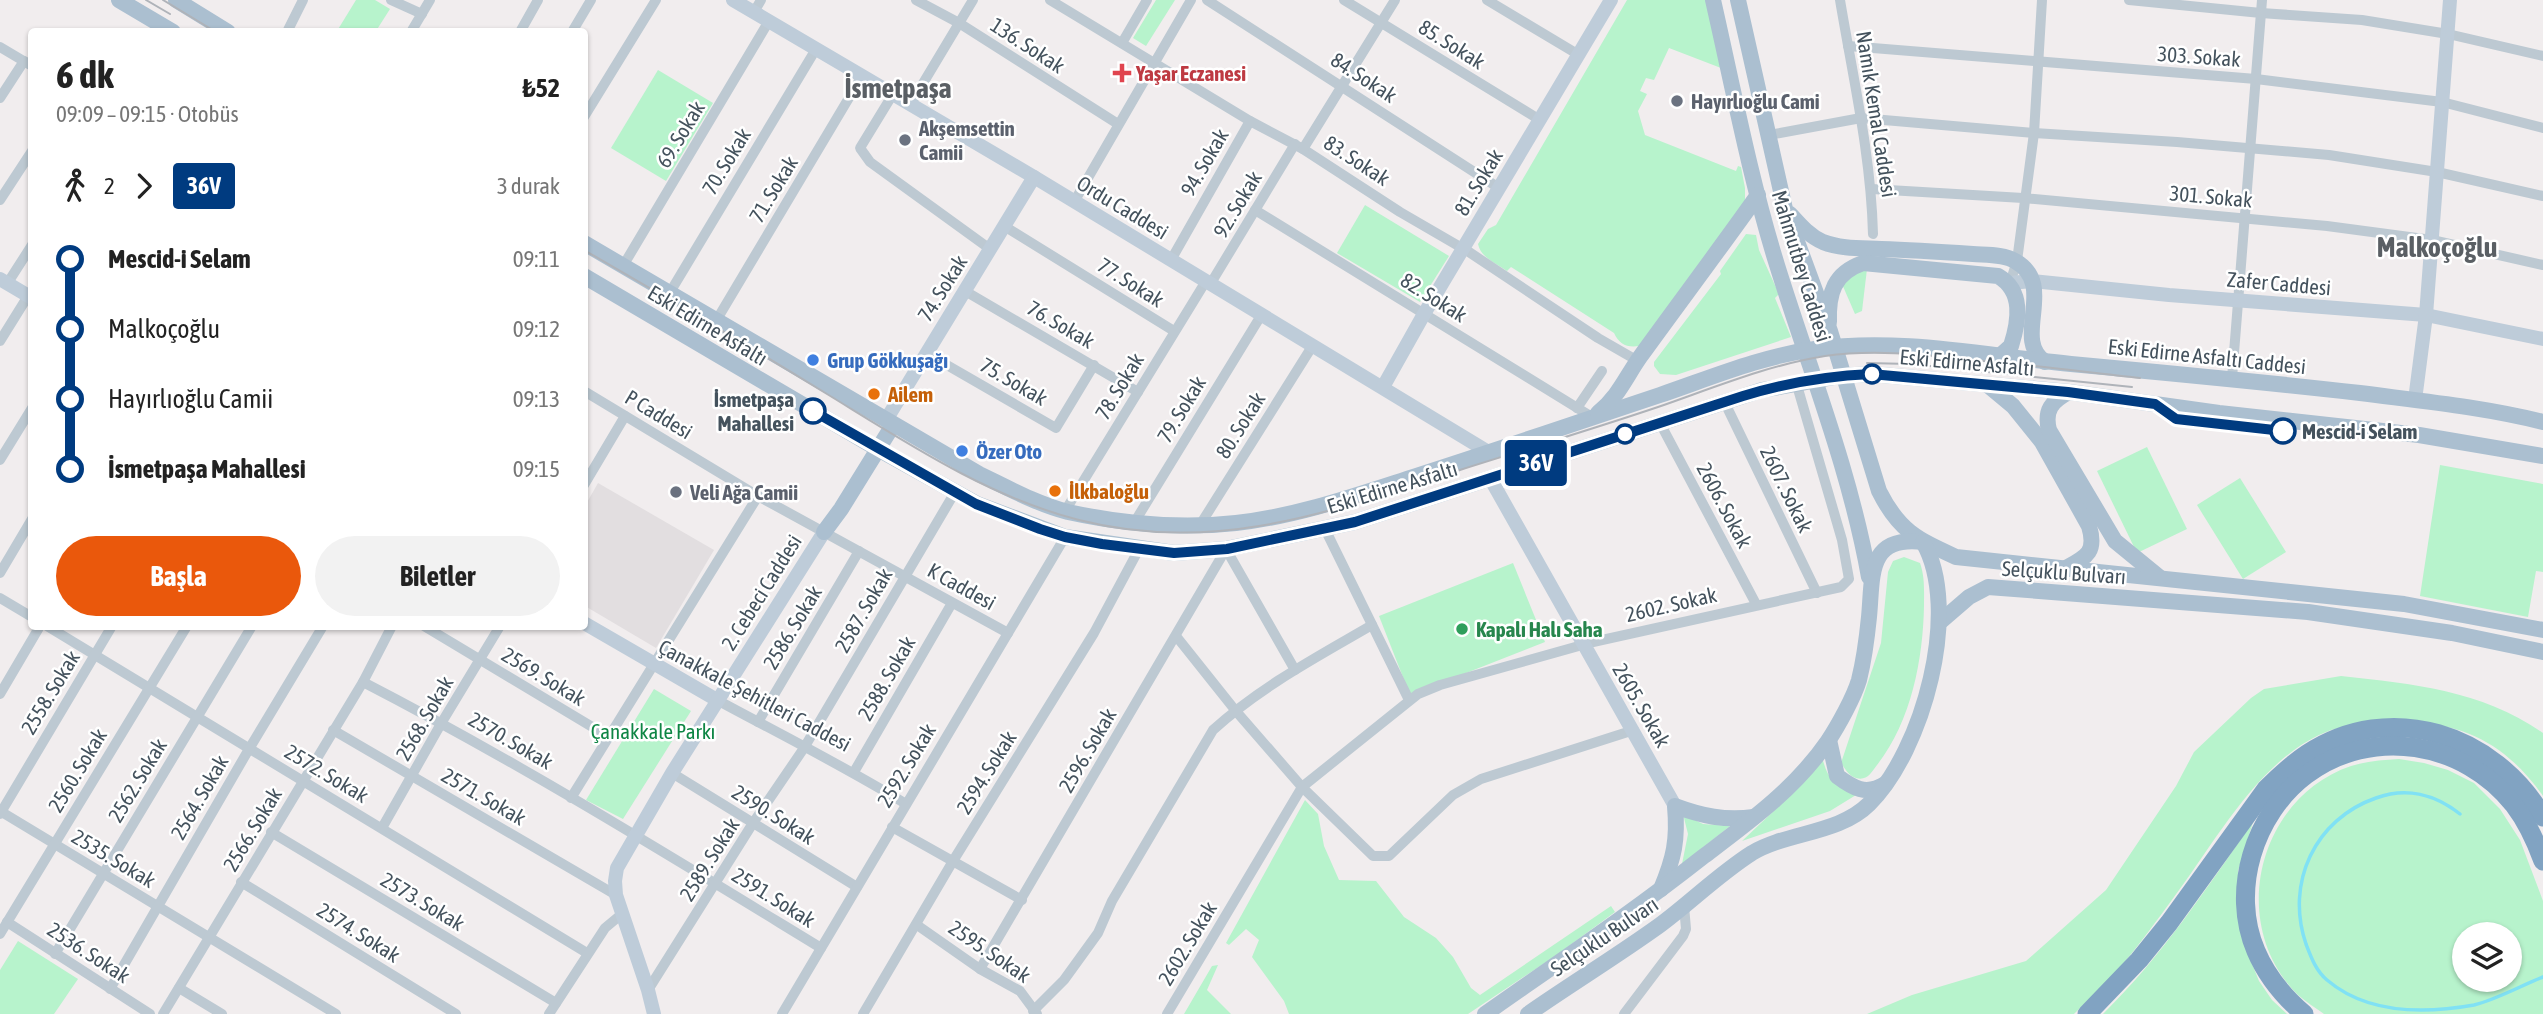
<!DOCTYPE html>
<html lang="tr">
<head>
<meta charset="utf-8">
<style>
  body { margin:0; font-family:"Asap Condensed",sans-serif; background:#f2f2f2; color:#222; height:100vh; display:flex; flex-direction:column; font-size:26px; white-space:nowrap }
  * { box-sizing:border-box; margin:0 }
  p { font-size:23px; color:#767676 }
  .icon { flex:none; width:38px; height:38px; fill:none; stroke:currentColor; stroke-width:2; stroke-linecap:round; stroke-linejoin:round }
  .map { position:relative; flex:1; overflow:hidden }
  .drawer { position:absolute; left:28px; top:28px; width:560px; height:602px; display:flex; flex-direction:column; background:#fff; border-radius:7px; box-shadow:0 2px 5px #0004 }
  .drawer>* { flex:none }
  .badge { padding:0 14px; border-radius:5px; font-size:24px; line-height:46px }
  .controls { position:absolute; left:2452px; top:922px; display:grid; gap:14px }
  .controls a { display:grid; place-items:center; width:70px; height:70px; border-radius:50%; background:#fff; box-shadow:0 2px 5px #0004; font-size:35px }
  .map>.badge { position:absolute; translate:-50% -50%; box-shadow:0 0 0 4px #fff }
  .legs { display:flex; align-items:center; gap:10px; height:77px; padding:0 28px; font-size:23px }
  .legs p { margin-inline-start:auto }
  .summary { display:flex; align-items:center; justify-content:space-between; height:119px; padding:0 28px }
  h1 { font-size:38px; font-weight:700; line-height:52px }
  .action { display:flex; gap:14px; margin-top:auto; padding:14px 28px }
  .action a { flex:1; height:80px; border-radius:42px; background:#ea580c; color:#fff; font-size:28px; font-weight:700; line-height:80px; text-align:center }
  .action a+a { background:#f2f2f2; color:#222 }
  ul { padding:0 28px; list-style:none }
  li { display:flex; align-items:center; gap:24px; height:70px; font-size:26px }
  li i { display:grid; place-items:center; width:10px; height:100%; margin:0 9px; background:currentColor }
  li i::after { content:''; width:18px; height:18px; margin:-9px; border:5px solid; border-radius:50%; background:#fff }
  li p { margin-inline-start:auto }
  li:first-child i { background:linear-gradient(#0000 50%,currentColor 0) }
  li:last-child i { background:linear-gradient(currentColor 50%,#0000 0) }
  .map>svg:first-child { display:block }
</style>
</head>
<body>
<div class="map">
<svg width="2543" height="1014" viewBox="0 0 2543 1014">
  <rect width="100%" height="100%" fill="#f1edee"/>
  <!-- education -->
  <path fill="#e2dee0" d="M598,483L714,550L656,648L585,606V506Z"/>
  <!-- green -->
  <g fill="#b7f3cc" fill-rule="evenodd">
    <path d="M356,0H375L390,9L376,31H337Z"/>
    <path d="M1156,0H1175L1146,46L1133,38Z"/>
    <path d="M1627,0H1708L1721,68L1669,48L1654,80L1646,78L1640,91L1647,94L1638,111L1645,135L1736,171L1738,166L1741,167L1745,188V204L1639,346C1627,348 1619,344 1614,333L1511,267L1507,271C1496,263 1481,258 1478,244L1488,229L1496,225Z"/>
    <path d="M658,70L713,103L666,181L611,148Z"/>
    <path d="M1365,205L1449,256L1420,302L1337,253Z"/>
    <path d="M1746,234L1756,235L1759,250L1779,294L1775,298L1791,337L1676,375L1660,374L1654,366V362L1721,274L1720,271Z"/>
    <path d="M1867,269L1862,311L1855,314L1842,284L1851,272Z"/>
    <path d="M2147,447L2187,529L2137,553L2097,471Z"/>
    <path d="M2440,465L2543,484V572L2536,571L2528,617L2420,596Z"/>
    <path d="M2240,478L2286,552L2243,579L2197,505Z"/>
    <path d="M1904,557L1920,563C1925,577 1924,591 1924,606C1923,660 1911,722 1877,765C1871,773 1867,781 1856,778C1849,776 1845,769 1841,763L1881,643L1888,572L1893,561Z"/>
    <path d="M1513,563L1545,642L1410,695L1379,616Z"/>
    <path d="M2341,676C2414,684 2481,690 2543,733V796C2510,749 2468,723 2410,723C2384,724 2357,722 2331,730C2260,756 2217,840 2174,897C2157,920 2140,944 2122,965C2107,982 2090,998 2074,1014H1867L1912,995L2026,961L2106,890L2176,786L2194,752L2251,698L2264,689Z"/>
    <path d="M654,689L691,711L623,819L586,800Z"/>
    <path d="M1822,757C1828,780 1834,785 1856,795L1830,811L1742,841L1802,784Z"/>
    <path d="M2399,759L2424,763L2448,770L2474,783L2500,809L2520,840L2543,901V1014H2324C2316,1008 2306,1002 2298,995C2227,925 2257,798 2351,766C2367,761 2383,760 2399,759ZM2464,934H2510V980H2464Z"/>
    <path d="M1305,800L1318,814L1324,846L1339,880L1376,881L1404,917L1436,938L1453,957L1471,988L1480,995L1611,906L1615,912L1558,954L1468,1014H1289L1284,1001L1252,957L1259,940L1246,929L1229,945L1226,943Z"/>
    <path d="M1683,814L1703,824L1730,826L1682,864L1688,834Z"/>
    <path d="M2253,822L2238,871L2242,939L2259,981L2272,1000L2287,1014H2103C2163,955 2205,890 2253,822Z"/>
    <path d="M18,941L78,979L54,1014H0V970Z"/>
    <path d="M1218,965L1207,990L1231,1014H1184L1212,966Z"/>
  </g>
  <g fill="none" stroke-linecap="round" stroke-linejoin="round">
    <!-- stream -->
    <path stroke="#80e1f4" stroke-width="3.5" d="M2460,814C2435,794 2406,787 2376,798C2315,819 2285,883 2306,944C2311,957 2316,971 2327,980C2367,1014 2424,1014 2474,1005C2498,999 2520,986 2543,977"/>
    <!-- street -->
    <g stroke="#bdc9d2" stroke-width="10">
      <path d="M391,0L422,14"/>
      <path d="M916,0L959,23L1118,124"/>
      <path d="M1050,0L1250,121L1303,149L1400,212L1469,252L1598,338L1638,361"/>
      <path d="M1207,0L1499,188"/>
      <path d="M1344,0L1540,120"/>
      <path d="M1487,0L1579,55"/>
      <path d="M1840,0C1853,78 1871,155 1873,234"/>
      <path d="M2129,0L2261,13L2362,20L2448,34L2543,56"/>
      <path d="M754,12L761,0"/>
      <path d="M287,32L303,0"/>
      <path d="M411,32L430,0"/>
      <path d="M520,32L538,0"/>
      <path d="M572,32L591,0"/>
      <path d="M1122,43L1147,0"/>
      <path d="M1848,46L2256,79L2442,102L2543,128"/>
      <path d="M0,47L32,66"/>
      <path d="M893,94L860,148L870,162L990,249"/>
      <path d="M0,98L24,61"/>
      <path d="M910,105L973,0"/>
      <path d="M584,117L656,0"/>
      <path d="M1769,135L1861,118L2034,133L2177,142L2329,155L2437,172L2543,196"/>
      <path d="M1303,149L1395,0"/>
      <path d="M1872,189L2023,198L2327,226L2432,240L2543,265"/>
      <path d="M0,200L32,151"/>
      <path d="M1074,202L1191,0"/>
      <path d="M1255,210L1592,417"/>
      <path d="M1004,226L1174,331"/>
      <path d="M1171,260L1250,121"/>
      <path d="M623,266L769,21"/>
      <path d="M1211,283L1295,144"/>
      <path d="M2010,283L2017,261L2034,133L2042,0"/>
      <path d="M7,284L32,245"/>
      <path d="M965,291L1138,392"/>
      <path d="M669,294L816,49"/>
      <path d="M716,321L862,76"/>
      <path d="M0,341L28,296"/>
      <path d="M926,353L1056,428L1094,365"/>
      <path d="M2232,378L2262,0"/>
      <path d="M584,391L758,496L1008,633"/>
      <path d="M1724,401L1817,593"/>
      <path d="M1577,408L1602,371"/>
      <path d="M1660,423L1756,604"/>
      <path d="M0,460L32,408"/>
      <path d="M584,485L625,416"/>
      <path d="M1065,511L1206,281"/>
      <path d="M1134,523L1262,314"/>
      <path d="M1200,525L1313,345"/>
      <path d="M1325,529L1409,700"/>
      <path d="M1226,549L1295,670"/>
      <path d="M0,573L32,519"/>
      <path d="M0,598L32,617"/>
      <path d="M47,626L587,953"/>
      <path d="M424,626L609,737"/>
      <path d="M1176,636L1235,710L1302,787L1373,856H1389L1453,795L1481,779L1634,730"/>
      <path d="M363,682C520,763 670,856 821,948"/>
      <path d="M0,694L40,626"/>
      <path d="M717,700C780,734 844,766 906,804"/>
      <path d="M758,722L859,551"/>
      <path d="M333,730L616,895"/>
      <path d="M854,772L952,603"/>
      <path d="M672,773L857,887"/>
      <path d="M571,798L758,496"/>
      <path d="M0,811L336,1014"/>
      <path d="M0,814L112,626"/>
      <path d="M892,827L1022,900"/>
      <path d="M382,828L442,722L500,626"/>
      <path d="M271,832L556,1003"/>
      <path d="M241,882L456,1014"/>
      <path d="M7,922L150,1014"/>
      <path d="M917,925L980,969L1020,991L1037,1014"/>
      <path d="M0,934L187,626"/>
      <path d="M55,954L252,626"/>
      <path d="M980,969L1226,549"/>
      <path d="M179,988L222,1014"/>
      <path d="M110,989L249,749L323,626"/>
      <path d="M648,990L753,823L804,748L955,492"/>
      <path d="M1033,1011L1064,980L1098,933L1112,901L1213,730C1260,687 1317,657 1372,625"/>
      <path d="M163,1014L363,682L392,626"/>
      <path d="M549,1014L605,928L623,913"/>
      <path d="M782,1014L1065,537"/>
      <path d="M863,1014L953,861L1094,633L1139,549"/>
      <path d="M1167,1014L1302,787L1418,694L1440,685L1593,642L1841,587L1849,579L1842,540L1796,382"/>
      <path d="M1624,1014L1683,936L1686,929L1684,906"/>
    </g>
    <!-- secondary -->
    <g stroke="#beccd9" stroke-width="14">
      <path d="M733,0L1034,177L1490,453"/>
      <path d="M0,279L32,298"/>
      <path d="M2010,283L2032,281L2169,295L2426,315L2543,339"/>
      <path d="M1383,387L1424,314L1611,0"/>
      <path d="M2415,400L2426,315L2450,0"/>
      <path d="M886,420L1034,177"/>
      <path d="M1490,478L1675,806"/>
      <path d="M584,623L717,700"/>
      <path d="M654,1014L648,990L616,895L615,881L617,868L672,773L824,532"/>
    </g>
    <!-- primary -->
    <g stroke="#abbfd0" stroke-width="16">
      <path d="M119,0L173,32"/>
      <path d="M176,0L228,32"/>
      <path d="M1713,0C1733,88 1750,178 1777,265C1809,368 1850,470 1869,577"/>
      <path d="M1738,0L1785,209L1830,331L1879,491C1899,531 1917,539 1956,557L2404,604L2543,630"/>
      <path d="M1790,214C1799,224 1809,236 1823,242C1841,249 1862,248 1881,249C1912,250 1943,252 1973,254C1986,255 2004,254 2015,261C2058,285 2011,339 2045,362"/>
      <path d="M584,243L979,474C1008,488 1037,504 1068,512C1123,524 1180,529 1236,523C1298,516 1357,495 1416,476C1497,450 1579,422 1660,395C1710,378 1762,356 1815,349C1901,337 1986,356 2071,364C2168,373 2264,382 2360,393C2421,401 2483,407 2543,422"/>
      <path d="M584,276L878,449L977,504L1065,537L1174,553L1226,549L1355,522L1762,390L1840,376L1871,374L2069,392L2219,413L2419,435L2543,456"/>
      <path d="M1829,322C1828,293 1834,273 1863,263L1998,276C2024,291 2019,321 2011,346L2001,355"/>
      <path d="M1989,386L2013,406L2042,442L2089,526C2097,553 2086,557 2064,569"/>
      <path d="M2069,392C2052,401 2044,410 2049,430L2115,541L2159,577"/>
      <path d="M1598,413C1618,397 1626,377 1640,357C1679,303 1719,250 1758,195"/>
      <path d="M824,532L841,509L893,425"/>
      <path d="M1940,622L1969,597L1988,587L2308,612L2452,633L2543,652"/>
      <path d="M1829,740L1837,776C1853,788 1866,796 1885,784"/>
      <path d="M1661,889C1674,858 1678,840 1675,806C1702,816 1725,821 1754,817"/>
      <path d="M1485,1014C1559,962 1633,912 1704,856C1749,822 1795,789 1828,741C1838,726 1854,697 1859,680C1864,660 1867,637 1869,617C1873,578 1866,535 1923,542"/>
      <path d="M1528,1014C1571,984 1617,956 1660,925C1691,902 1719,874 1752,853C1787,832 1839,834 1869,804C1923,751 1962,609 1923,542"/>
    </g>
    <!-- highway -->
    <g stroke="#81a3c2" stroke-width="19">
      <path d="M2087,1014L2139,960L2169,923L2266,789C2279,776 2292,764 2307,754C2390,699 2495,734 2543,817"/>
      <path d="M2304,1014C2283,996 2267,977 2256,951C2230,891 2254,814 2306,775C2371,726 2464,741 2514,805C2527,822 2536,842 2543,861"/>
    </g>
    <!-- tram -->
    <g stroke="#afb3b9" stroke-width="2">
      <path d="M146,0L170,14"/>
      <path d="M163,0L216,32"/>
      <path d="M584,250C666,297 747,345 827,394C907,443 988,497 1079,520C1215,555 1333,511 1460,470C1526,449 1593,429 1658,407C1713,388 1768,365 1825,356C1875,349 1925,355 1975,360C2030,365 2085,372 2140,378"/>
      <path d="M1867,363L1910,364L2132,387"/>
    </g>
  </g>
  <g fill="none" stroke-linecap="round" stroke-linejoin="round">
    <defs>
      <path id="line-1" d="M813,411L976,504L1040,529L1065,537L1102,544L1174,553L1227,549L1355,522L1743,396C1785,383 1827,376 1871,374L2068,392L2155,404L2176,419L2283,431"/>
    </defs>
    <!-- line-1 casing -->
    <use href="#line-1" stroke="#fff" stroke-width="16"/>
    <!-- line-1 -->
    <use href="#line-1" stroke="#003b80" stroke-width="10"/>
  </g>
  <!-- markers -->
  <path fill="#e0444e" stroke="#fff" stroke-width="2.5" d="M1118.5 62.5h7v7h7v7h-7v7h-7v-7h-7v-7h7z"/>
  <g fill="#6b7280" stroke="#fff" stroke-width="2.5">
    <circle cx="1677" cy="101" r="7"/>
    <circle cx="905" cy="140" r="7"/>
    <circle cx="676" cy="492" r="7"/>
  </g>
  <g fill="#3f7fe0" stroke="#fff" stroke-width="2.5">
    <circle cx="813" cy="360" r="7"/>
    <circle cx="962" cy="451" r="7"/>
  </g>
  <g fill="#fff" stroke="#003b80" stroke-width="3.5">
    <circle cx="1872" cy="374" r="9"/>
    <circle cx="813" cy="411" r="12"/>
    <circle cx="2283" cy="431" r="12"/>
    <circle cx="1625" cy="434" r="9"/>
  </g>
  <g fill="#e8710a" stroke="#fff" stroke-width="2.5">
    <circle cx="874" cy="394" r="7"/>
    <circle cx="1055" cy="491" r="7"/>
  </g>
  <circle fill="#2e9e5b" stroke="#fff" stroke-width="2.5" cx="1462" cy="629" r="7"/>
  <g text-anchor="middle" dominant-baseline="central" stroke-width="5" stroke-linejoin="round" paint-order="stroke">
    <!-- street labels -->
    <g font-size="21" fill="#44525d" stroke="#fff">
      <text transform="translate(1452 44) rotate(32)">85. Sokak</text>
      <text transform="translate(1028 45) rotate(33)">136. Sokak</text>
      <text transform="translate(2199 56) rotate(4)">303. Sokak</text>
      <text transform="translate(1364 77) rotate(33)">84. Sokak</text>
      <text transform="translate(1877 114) rotate(81)">Namık Kemal Caddesi</text>
      <text transform="translate(680 134) rotate(-59)">69. Sokak</text>
      <text transform="translate(1357 160) rotate(33)">83. Sokak</text>
      <text transform="translate(726 161) rotate(-59)">70. Sokak</text>
      <text transform="translate(1204 162) rotate(-60)">94. Sokak</text>
      <text transform="translate(1478 182) rotate(-59)">81. Sokak</text>
      <text transform="translate(773 189) rotate(-59)">71. Sokak</text>
      <text transform="translate(2211 196) rotate(5)">301. Sokak</text>
      <text transform="translate(1237 204) rotate(-59)">92. Sokak</text>
      <text transform="translate(1123 207) rotate(31)">Ordu Caddesi</text>
      <text transform="translate(1802 266) rotate(73)">Mahmutbey Caddesi</text>
      <text transform="translate(1131 282) rotate(32)">77. Sokak</text>
      <text transform="translate(2279 283) rotate(5)">Zafer Caddesi</text>
      <text transform="translate(942 288) rotate(-58)">74. Sokak</text>
      <text transform="translate(1434 297) rotate(32)">82. Sokak</text>
      <text transform="translate(1061 324) rotate(30)">76. Sokak</text>
      <text transform="translate(708 325) rotate(31)">Eski Edirne Asfaltı</text>
      <text transform="translate(2207 356) rotate(6)">Eski Edirne Asfaltı Caddesi</text>
      <text transform="translate(1967 362) rotate(5)">Eski Edirne Asfaltı</text>
      <text transform="translate(1014 381) rotate(30)">75. Sokak</text>
      <text transform="translate(1119 386) rotate(-59)">78. Sokak</text>
      <text transform="translate(1181 409) rotate(-59)">79. Sokak</text>
      <text transform="translate(659 414) rotate(31)">P Caddesi</text>
      <text transform="translate(1240 425) rotate(-58)">80. Sokak</text>
      <text transform="translate(1392 487) rotate(-17)">Eski Edirne Asfaltı</text>
      <text transform="translate(1787 489) rotate(64)">2607. Sokak</text>
      <text transform="translate(1725 505) rotate(62)">2606. Sokak</text>
      <text transform="translate(2064 572) rotate(4)">Selçuklu Bulvarı</text>
      <text transform="translate(962 586) rotate(29)">K Caddesi</text>
      <text transform="translate(761 592) rotate(-58)">2. Cebeci Caddesi</text>
      <text transform="translate(1671 604) rotate(-13)">2602. Sokak</text>
      <text transform="translate(863 610) rotate(-60)">2587. Sokak</text>
      <text transform="translate(792 627) rotate(-59)">2586. Sokak</text>
      <text transform="translate(544 676) rotate(31)">2569. Sokak</text>
      <text transform="translate(886 678) rotate(-60)">2588. Sokak</text>
      <text transform="translate(50 692) rotate(-59)">2558. Sokak</text>
      <text transform="translate(755 695) rotate(28)">Çanakkale Şehitleri Caddesi</text>
      <text transform="translate(1642 705) rotate(60)">2605. Sokak</text>
      <text transform="translate(424 718) rotate(-60)">2568. Sokak</text>
      <text transform="translate(511 740) rotate(30)">2570. Sokak</text>
      <text transform="translate(1087 750) rotate(-60)">2596. Sokak</text>
      <text transform="translate(906 765) rotate(-59)">2592. Sokak</text>
      <text transform="translate(77 770) rotate(-59)">2560. Sokak</text>
      <text transform="translate(986 772) rotate(-58)">2594. Sokak</text>
      <text transform="translate(327 773) rotate(31)">2572. Sokak</text>
      <text transform="translate(137 780) rotate(-59)">2562. Sokak</text>
      <text transform="translate(484 796) rotate(30)">2571. Sokak</text>
      <text transform="translate(199 797) rotate(-60)">2564. Sokak</text>
      <text transform="translate(774 814) rotate(32)">2590. Sokak</text>
      <text transform="translate(252 829) rotate(-59)">2566. Sokak</text>
      <text transform="translate(114 858) rotate(31)">2535. Sokak</text>
      <text transform="translate(709 859) rotate(-58)">2589. Sokak</text>
      <text transform="translate(774 897) rotate(32)">2591. Sokak</text>
      <text transform="translate(423 901) rotate(31)">2573. Sokak</text>
      <text transform="translate(359 932) rotate(32)">2574. Sokak</text>
      <text transform="translate(1604 936) rotate(-34)">Selçuklu Bulvarı</text>
      <text transform="translate(1187 943) rotate(-59)">2602. Sokak</text>
      <text transform="translate(990 951) rotate(34)">2595. Sokak</text>
      <text transform="translate(89 952) rotate(33)">2536. Sokak</text>
    </g>
    <!-- health labels -->
    <g font-size="21" font-weight="bold" fill="#be3a42" stroke="#fff" text-anchor="start">
      <text x="1136" y="73">Yaşar Eczanesi</text>
    </g>
    <!-- worship labels -->
    <g font-size="21" font-weight="bold" fill="#5b616d" stroke="#fff" text-anchor="start">
      <text x="1691" y="101">Hayırlıoğlu Cami</text>
      <text x="919" y="128">Akşemsettin<tspan x="919" dy="24">Camii</tspan></text>
      <text x="690" y="492">Veli Ağa Camii</text>
    </g>
    <!-- shop labels -->
    <g font-size="21" font-weight="bold" fill="#366cbe" stroke="#fff" text-anchor="start">
      <text x="827" y="360">Grup Gökkuşağı</text>
      <text x="976" y="451">Özer Oto</text>
    </g>
    <!-- food labels -->
    <g font-size="21" font-weight="bold" fill="#c56008" stroke="#fff" text-anchor="start">
      <text x="888" y="394">Ailem</text>
      <text x="1069" y="491">İlkbaloğlu</text>
    </g>
    <!-- stop labels -->
    <g font-size="21" font-weight="bold" fill="#44525d" stroke="#fff" text-anchor="end">
      <text x="794" y="399">İsmetpaşa<tspan x="794" dy="24">Mahallesi</tspan></text>
      <text x="2302" y="431" text-anchor="start">Mescid-i Selam</text>
    </g>
    <!-- leisure labels -->
    <g font-size="21" font-weight="bold" fill="#27864d" stroke="#fff" text-anchor="start">
      <text x="1476" y="629">Kapalı Halı Saha</text>
    </g>
    <!-- park labels -->
    <g font-size="21" fill="#0e8544" stroke="#fff">
      <text x="653" y="731">Çanakkale Parkı</text>
    </g>
    <!-- district labels -->
    <g font-size="28" font-weight="bold" fill="#5a5f64" stroke="#fff">
      <text x="898" y="88">İsmetpaşa</text>
      <text x="2437" y="247">Malkoçoğlu</text>
    </g>
  </g>
</svg>
<div class="controls">
<a><svg class="icon" aria-label="layers" viewBox="0 0 24 24"><path d="M12 4l9 5-9 5-9-5zM3 14l9 5 9-5"/></svg></a>
</div>
<b class="badge" style="left:1536px;top:463px;background:#003b80;color:#fff">36V</b>
<section class="drawer">
<div class="summary"><div><h1>6 dk</h1><p>09:09 – 09:15 · Otobüs</p></div><b>₺52</b></div>
<div class="legs"><svg class="icon" aria-label="walk" viewBox="0 0 24 24"><circle cx="13" cy="4" r="2"/><path d="M13 8l-2 6 4 7M11 14l-3 7M7 12l3-4h3l4 4"/></svg>2<svg class="icon" aria-label="forward" viewBox="0 0 24 24"><path d="M9 5l7 7-7 7"/></svg><b class="badge" style="background:#003b80;color:#fff">36V</b><p>3 durak</p></div>
<ul>
<li><i style="color:#003b80"></i><b>Mescid-i Selam</b><p>09:11</p></li>
<li><i style="color:#003b80"></i><span>Malkoçoğlu</span><p>09:12</p></li>
<li><i style="color:#003b80"></i><span>Hayırlıoğlu Camii</span><p>09:13</p></li>
<li><i style="color:#003b80"></i><b>İsmetpaşa Mahallesi</b><p>09:15</p></li>
</ul>
<div class="action"><a>Başla</a><a>Biletler</a></div>
</section>
</div>
</body>
</html>
